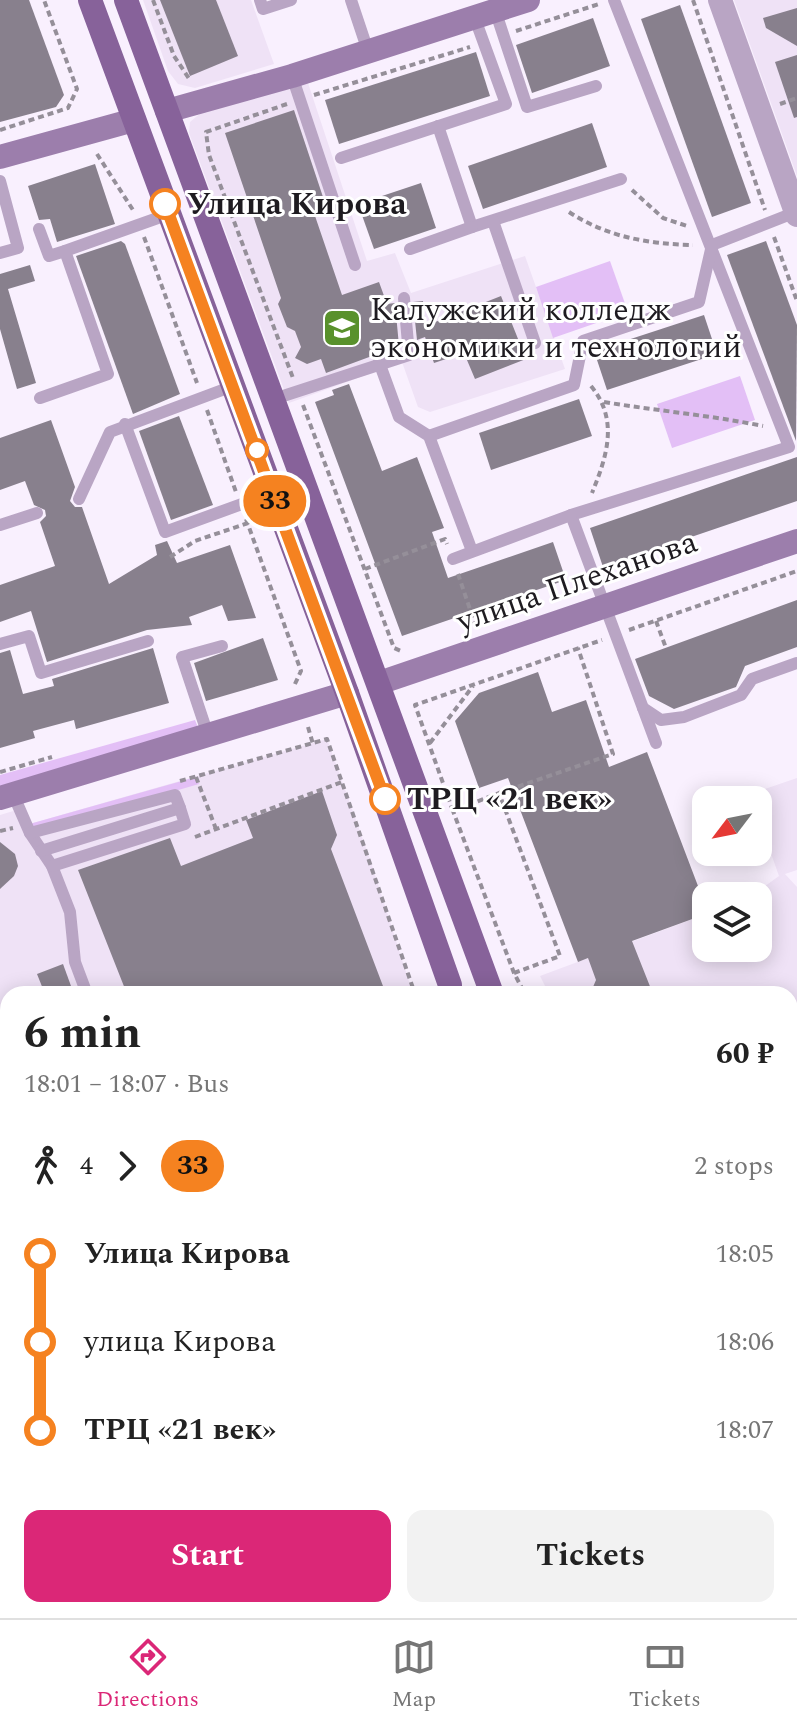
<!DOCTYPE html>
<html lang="en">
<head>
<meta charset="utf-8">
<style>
  body { margin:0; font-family:Spectral,serif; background:#f2f2f2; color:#222; height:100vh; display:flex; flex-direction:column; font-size:30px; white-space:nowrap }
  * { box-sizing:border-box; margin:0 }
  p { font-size:26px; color:#767676 }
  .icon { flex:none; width:44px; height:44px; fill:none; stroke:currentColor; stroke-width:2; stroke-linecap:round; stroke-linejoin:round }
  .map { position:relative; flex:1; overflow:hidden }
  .details { position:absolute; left:0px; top:986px; width:798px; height:632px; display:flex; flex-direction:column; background:#fff; border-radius:24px 24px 0 0; box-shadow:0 4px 20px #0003 }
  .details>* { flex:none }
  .badge { padding:0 16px; border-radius:26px; font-size:28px; line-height:52px }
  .needle { width:52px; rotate:238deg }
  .fabs { position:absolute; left:692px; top:786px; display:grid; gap:16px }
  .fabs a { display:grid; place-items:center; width:80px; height:80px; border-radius:16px; background:#fff; box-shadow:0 4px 20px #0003; font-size:40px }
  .map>.badge { position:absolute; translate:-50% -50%; box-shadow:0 0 0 4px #fff }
  .legs { display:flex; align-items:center; gap:12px; height:88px; padding:0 24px; font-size:26px }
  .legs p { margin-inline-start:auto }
  .head { display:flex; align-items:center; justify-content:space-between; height:136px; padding:0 24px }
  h1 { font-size:44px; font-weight:700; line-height:60px }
  .cta { display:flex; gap:16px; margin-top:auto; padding:16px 24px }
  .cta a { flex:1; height:92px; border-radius:16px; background:#db2777; color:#fff; font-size:32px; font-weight:700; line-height:92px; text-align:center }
  .cta a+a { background:#f2f2f2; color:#222 }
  ul { padding:0 24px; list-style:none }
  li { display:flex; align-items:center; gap:28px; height:88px; font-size:30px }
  li i { display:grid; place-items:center; width:12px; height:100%; margin:0 10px; background:currentColor }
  li i::after { content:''; width:20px; height:20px; margin:-10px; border:6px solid; border-radius:50%; background:#fff }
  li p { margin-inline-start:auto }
  li:first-child i { background:linear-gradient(#0000 50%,currentColor 0) }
  li:last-child i { background:linear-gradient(currentColor 50%,#0000 0) }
  .menu { display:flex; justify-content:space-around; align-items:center; height:112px; border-top:2px solid #e0e0e0; background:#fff; font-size:22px; color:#767676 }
  .menu a { display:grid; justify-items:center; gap:4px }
  .menu .on { color:#db2777 }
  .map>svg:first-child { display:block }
</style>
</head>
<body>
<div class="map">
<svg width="797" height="1618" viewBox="0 0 797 1618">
  <rect width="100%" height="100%" fill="#f9f0fe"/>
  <!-- built -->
  <g fill="#efe2f6">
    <path d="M143,0H251L274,64L195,88L178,84L168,71Z"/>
    <path d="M734,0H797V176Z"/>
    <path d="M307,80L367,261L395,253L411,293L525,256L565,369L430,412L418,407L402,362L289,403L189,133L190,122L203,111Z"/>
    <path d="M327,739L371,862L413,994H8V1271L0,1275V815L20,809L26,825Z"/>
    <path d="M797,778V870L785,874L797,887V1088L790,1091V994H549L540,976L706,914V948H758V896H751L779,876L758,817V800H752L750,794Z"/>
    <path d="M797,1572V1618H706L722,1610H790V1575Z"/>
  </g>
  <!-- green -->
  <g fill="#e3bff6">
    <path d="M610,261L628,312L553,338L536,287Z"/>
    <path d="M740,376L755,420L672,448L657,404Z"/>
    <path d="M195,720L199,730L0,788V775Z"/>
    <path d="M196,777L199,784L30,833L26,825Z"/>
    <path d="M790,1281L797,1309V1441L790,1461Z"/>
    <path d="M388,1610H671L656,1618H403Z"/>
  </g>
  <!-- building -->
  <g fill="#88808d">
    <path d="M0,0H29L64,95L56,107L0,122Z"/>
    <path d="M160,0H216L238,56L190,76Z"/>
    <path d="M680,5L751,203L712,217L641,19Z"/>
    <path d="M797,8V46L766,28L763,18Z"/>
    <path d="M593,18L610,66L532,93L516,45Z"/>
    <path d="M476,52L490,96L339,144L325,100Z"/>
    <path d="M797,55V117L794,118L775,62Z"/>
    <path d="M294,110L327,209L314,213L342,295L379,282L387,304L395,303L399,346L326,373L321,359L307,364L295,358L301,347L295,331L287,327L278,304L281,298L225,133Z"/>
    <path d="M592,123L607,167L483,209L468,166Z"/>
    <path d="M95,164L115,224L57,242L50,219L39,220L28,186Z"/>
    <path d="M421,183L436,228L374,249L358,204Z"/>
    <path d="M121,241L125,244L180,394L133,414L76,256Z"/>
    <path d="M766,241L797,325L796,441L727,255Z"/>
    <path d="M30,265L35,281L8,289L36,383L17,389L0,329V274Z"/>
    <path d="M501,296L526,359L475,379L464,353L434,363L425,337L417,340L413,302L423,301L425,326Z"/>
    <path d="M704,315L717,354L607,390L594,351Z"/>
    <path d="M349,384L382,471L417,457L444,528L432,532L448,578L553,542L566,580L402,636L315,402L334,395L332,390Z"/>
    <path d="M579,399L592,436L491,470L479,433Z"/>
    <path d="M179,416L213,505L171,520L139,431Z"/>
    <path d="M51,420L75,487L70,501L75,507H82L109,584L157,555L155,545L167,541L177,563L230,545L256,618L228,621L222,605L189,617L192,625L147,630L47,662L31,611L0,622V585L55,566L40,522L46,516L45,510L34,505L25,481L0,490V438Z"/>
    <path d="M797,457V501L603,567L590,528Z"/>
    <path d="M797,600V647L745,666L736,687L674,709L649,696L635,659Z"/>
    <path d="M263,638L278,680L206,701L194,663Z"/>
    <path d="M153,648L169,703L76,729L74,720L33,731L35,738L0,748V653L10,650L23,694L54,686L52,679Z"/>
    <path d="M538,672L552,712L586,700L609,767L647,752L706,907V914L632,941L653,994H590L596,980L588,958L578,962L508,778L479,788L455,721L479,693Z"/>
    <path d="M322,791L337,835L331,849L386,994H127L78,870L170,838L181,866L253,838L246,820Z"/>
    <path d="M0,842L15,854L18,866L14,876L0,889Z"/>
    <path d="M63,964L71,986L45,994L37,974Z"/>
  </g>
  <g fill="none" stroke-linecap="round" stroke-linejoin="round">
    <!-- path -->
    <g stroke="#958f99" stroke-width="4" stroke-dasharray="6 4" stroke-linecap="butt">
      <path d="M153,0L174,56L190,80"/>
      <path d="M693,0L765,210"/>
      <path d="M516,31L599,4"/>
      <path d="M314,95L470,47"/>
      <path d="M287,104L206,132L209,155L293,378"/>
      <path d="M780,104L797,98"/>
      <path d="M0,130L68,108L77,89L44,0"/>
      <path d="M97,154L133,210"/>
      <path d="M632,190L663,218L687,226"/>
      <path d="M569,212C607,237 648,244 693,245"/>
      <path d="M144,237L197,383"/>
      <path d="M774,237L797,301"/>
      <path d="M591,386C619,420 607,456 592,493"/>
      <path d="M604,402C658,411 709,415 763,426"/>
      <path d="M303,405L394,648L401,651"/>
      <path d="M207,410L236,492"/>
      <path d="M246,519L301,671L294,686"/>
      <path d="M170,557L195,541L248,523"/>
      <path d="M365,569L445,539L447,544"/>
      <path d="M458,574L476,627"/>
      <path d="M656,621L666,648"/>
      <path d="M629,630L797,571"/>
      <path d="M308,727L313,744"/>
      <path d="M430,743L473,686"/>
      <path d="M0,772L52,757"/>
      <path d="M196,777L216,829"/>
      <path d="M180,781L327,739L415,994"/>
      <path d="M499,793L613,754L578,648"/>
      <path d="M453,811L415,705L602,640"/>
      <path d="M0,831L13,828"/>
      <path d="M195,837L342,782"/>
      <path d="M514,973L560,956L499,793L453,811L514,973L525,994"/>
      <path d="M790,1172L797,1180"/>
      <path d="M790,1594L797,1591"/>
      <path d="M329,1610L340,1618"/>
      <path d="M462,1618L467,1610"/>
      <path d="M735,1618L754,1610"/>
    </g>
    <!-- lane -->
    <g stroke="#b9a5c4" stroke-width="12">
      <path d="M260,0L263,9L291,0"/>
      <path d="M351,0L368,51"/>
      <path d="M614,0L789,447L571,515L656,743"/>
      <path d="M495,10L527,107L596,86"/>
      <path d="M292,76L355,265"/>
      <path d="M438,126L472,227L621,179"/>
      <path d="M341,158L506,104L474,16"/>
      <path d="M0,181L18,248L0,253"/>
      <path d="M493,221L535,343"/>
      <path d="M39,229L49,256L65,251"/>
      <path d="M410,249L472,227"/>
      <path d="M379,362L399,417L429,436L472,551"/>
      <path d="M40,398L108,374L65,251L169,214"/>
      <path d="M274,399L409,355L404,298"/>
      <path d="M125,424L165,532L272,493"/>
      <path d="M429,436L574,385L583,341L699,302L712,245L796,212"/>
      <path d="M79,499L110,432L233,386"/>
      <path d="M0,525L37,513"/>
      <path d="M453,559L571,515"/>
      <path d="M0,644L29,636L41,673L148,641"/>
      <path d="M643,708L661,720L684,717L741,695L752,679L797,663"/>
      <path d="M208,735L182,657L222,646"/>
      <path d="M13,794L30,833L52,866L70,912L75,962L87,994"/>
      <path d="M30,833L175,795L180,808L41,851"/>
      <path d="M52,866L185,824L180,808"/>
      <path d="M0,1267L8,1264"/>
      <path d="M0,1365L8,1362"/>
      <path d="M0,1508L8,1505"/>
      <path d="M174,1610L178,1618"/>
      <path d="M224,1610L231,1618"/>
      <path d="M68,1618L89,1610"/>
    </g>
    <!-- street -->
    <g stroke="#b9a5c4" stroke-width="24">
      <path d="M720,0L797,215"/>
      <path d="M790,1111L797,1107"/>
    </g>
    <!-- secondary -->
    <g stroke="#9c7eac" stroke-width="24">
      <path d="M167,111L292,76L528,0"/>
      <path d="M0,157L134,120"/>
      <path d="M379,683L797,541"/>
      <path d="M0,798L347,693"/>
    </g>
    <!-- primary -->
    <g stroke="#87629a" stroke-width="24">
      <path d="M90,0L347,693L450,985L449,994"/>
      <path d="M126,0L492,994"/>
      <path d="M790,1250L797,1268"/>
      <path d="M790,1498L797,1478"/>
      <path d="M790,1554L797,1552"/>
      <path d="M373,1610L384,1618"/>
      <path d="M675,1618L687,1610"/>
    </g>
  </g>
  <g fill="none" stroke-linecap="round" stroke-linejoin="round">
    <defs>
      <path id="line-1" d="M165,204L385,799"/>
    </defs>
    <!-- line-1 casing -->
    <use href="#line-1" stroke="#fff" stroke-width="18"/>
    <!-- line-1 -->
    <use href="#line-1" stroke="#f58220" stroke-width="12"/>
  </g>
  <!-- icons -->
  <defs>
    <symbol id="university-square" viewBox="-11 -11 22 22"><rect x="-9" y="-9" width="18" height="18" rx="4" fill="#59912c" stroke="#fff"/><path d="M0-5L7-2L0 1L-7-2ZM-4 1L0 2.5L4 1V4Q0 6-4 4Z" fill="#fff"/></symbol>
  </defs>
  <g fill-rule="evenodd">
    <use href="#university-square" x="320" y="306" width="44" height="44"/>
  </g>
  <!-- markers -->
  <g fill="#fff" stroke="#f58220" stroke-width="4">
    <circle cx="165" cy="204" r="14"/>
    <circle cx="257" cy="450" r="10"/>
    <circle cx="385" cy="799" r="14"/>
  </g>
  <g text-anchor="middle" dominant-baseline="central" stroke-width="6" stroke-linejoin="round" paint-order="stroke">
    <!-- stop labels -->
    <g font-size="32" font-weight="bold" fill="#1e1b20" stroke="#fff" text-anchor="start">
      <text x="187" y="204">Улица Кирова</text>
      <text x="407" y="799">ТРЦ «21 век»</text>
    </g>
    <!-- poi labels -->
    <g font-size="32" fill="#1e1b20" stroke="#fff" text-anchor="start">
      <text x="370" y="310">Калужский колледж<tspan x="370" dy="37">экономики и технологий</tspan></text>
    </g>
    <!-- street labels -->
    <g font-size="32" fill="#1e1b20" stroke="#fff">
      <text transform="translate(577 582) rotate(-19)">улица Плеханова</text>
    </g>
  </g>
</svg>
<div class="fabs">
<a><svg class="needle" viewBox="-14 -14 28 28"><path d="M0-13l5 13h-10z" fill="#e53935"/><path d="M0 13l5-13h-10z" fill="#767676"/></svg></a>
<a><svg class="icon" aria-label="layers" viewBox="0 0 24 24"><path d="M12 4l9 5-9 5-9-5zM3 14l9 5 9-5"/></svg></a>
</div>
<b class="badge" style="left:275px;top:501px;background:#f58220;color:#111">33</b>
<section class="details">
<div class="head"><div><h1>6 min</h1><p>18:01 – 18:07 · Bus</p></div><b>60 ₽</b></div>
<div class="legs"><svg class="icon" aria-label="walk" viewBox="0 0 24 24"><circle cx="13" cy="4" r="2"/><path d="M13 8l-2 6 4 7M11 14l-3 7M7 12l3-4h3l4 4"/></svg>4<svg class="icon" aria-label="forward" viewBox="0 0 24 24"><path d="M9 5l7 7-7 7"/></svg><b class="badge" style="background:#f58220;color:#111">33</b><p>2 stops</p></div>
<ul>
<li><i style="color:#f58220"></i><b>Улица Кирова</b><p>18:05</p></li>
<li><i style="color:#f58220"></i><span>улица Кирова</span><p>18:06</p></li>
<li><i style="color:#f58220"></i><b>ТРЦ «21 век»</b><p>18:07</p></li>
</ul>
<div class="cta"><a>Start</a><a>Tickets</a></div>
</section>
</div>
<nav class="menu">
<a class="on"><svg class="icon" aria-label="directions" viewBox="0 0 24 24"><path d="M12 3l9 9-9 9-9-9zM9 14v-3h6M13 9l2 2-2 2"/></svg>Directions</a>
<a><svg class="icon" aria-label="map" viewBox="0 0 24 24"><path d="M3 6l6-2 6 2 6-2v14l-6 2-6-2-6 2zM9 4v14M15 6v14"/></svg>Map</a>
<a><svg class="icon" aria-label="tickets" viewBox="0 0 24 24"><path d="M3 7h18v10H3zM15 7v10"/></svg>Tickets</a>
</nav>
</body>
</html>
